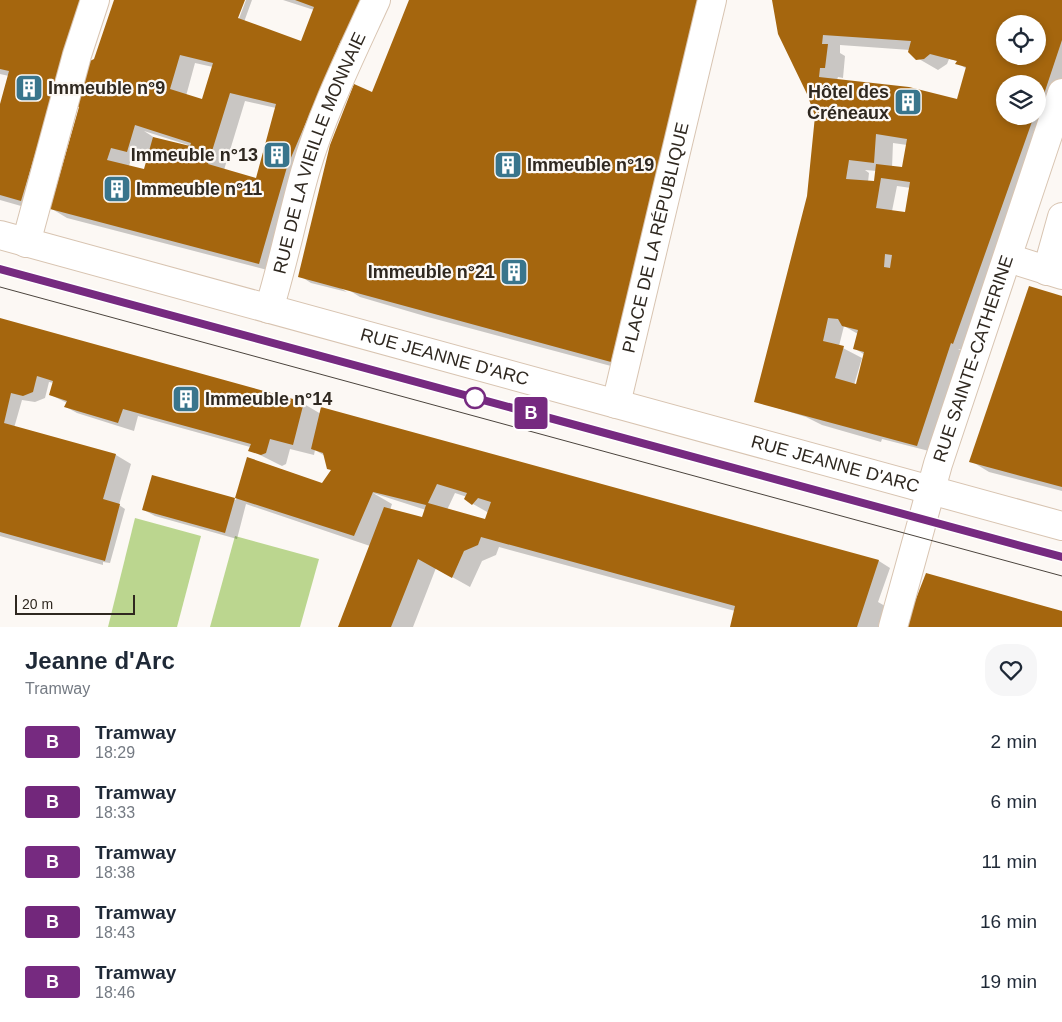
<!DOCTYPE html>
<html lang="fr">
<head>
<meta charset="utf-8">
<style>
  body { margin:0; font-family:Arial,sans-serif; background:#f6f6f7; color:#1f2937; height:100vh; display:flex; flex-direction:column; font-size:19px; white-space:nowrap }
  * { box-sizing:border-box; margin:0 }
  p { font-size:16px; color:#747a83 }
  .icon { flex:none; width:28px; height:28px; fill:none; stroke:currentColor; stroke-width:2; stroke-linecap:round; stroke-linejoin:round }
  .map { position:relative; height:627px; overflow:hidden }
  .sheet { display:flex; flex-direction:column; background:#fff; flex:1 }
  .sheet>* { flex:none }
  .badge { padding:0 10px; border-radius:4px; font-size:18px; line-height:32px }
  .tools { position:absolute; left:996px; top:15px; display:grid; gap:10px }
  .tools a { display:grid; place-items:center; width:50px; height:50px; border-radius:50%; background:#fff; box-shadow:0 2px 8px #0003; font-size:25px }
  .scale { position:absolute; left:15px; bottom:12px; width:120px; box-sizing:border-box; padding-left:5px; border:2px solid #2f2820; border-top:0; font-size:14px; line-height:18px; white-space:nowrap; color:#2f2820; -webkit-text-stroke:4px #fcf8f4; paint-order:stroke }
  .map>.badge { position:absolute; translate:-50% -50%; box-shadow:0 0 0 2px #fff }
  .round { display:grid; place-items:center; flex:none; width:52px; height:52px; border-radius:20px; background:#f6f6f7 }
  .summary { display:flex; align-items:center; justify-content:space-between; height:85px; padding:0 25px }
  h1 { font-size:24px; font-weight:700; line-height:38px }
  ul { padding:0; list-style:none }
  li { display:flex; align-items:center; gap:15px; height:60px; padding:0 25px }
  li div { flex:1 }
  li b { display:block; font-size:19px }
  li em { font-style:normal }
  li .badge { min-width:55px; font-weight:700; text-align:center }
  .map>svg:first-child { display:block }
</style>
</head>
<body>
<div class="map">
<svg width="1062" height="627" viewBox="0 0 1062 627">
  <rect width="100%" height="100%" fill="#fcf8f4"/>
  <!-- green -->
  <g fill="#bbd68f">
    <path d="M135,518L201,536L177,627H108Z"/>
    <path d="M235,536L319,559L300,627H210Z"/>
  </g>
  <!-- shadow -->
  <g fill="#0003" fill-rule="evenodd">
    <path d="M0,0H95L42,212L0,200V109L9,76L0,74Z"/>
    <path d="M115,0H244L235,24H237L246,0H252L244,22L302,42L314,10L283,0H384L275,272L67,218L52,209ZM195,63L213,67L202,101L186,96ZM245,101L276,108L257,180L224,170ZM144,131L188,145L187,147L155,138ZM131,159L147,163L145,171L129,166Z"/>
    <path d="M410,0H722L626,370L428,317L360,297L339,284L337,286L347,292L311,283L300,276Z"/>
    <path d="M773,0H1062V98L964,350L958,349L971,356L929,451L882,439L881,442L822,425L806,417L755,401L808,196L816,116ZM1005,24H1038V56H1005ZM840,45L910,50L919,59L938,70L947,64L949,59L958,61L957,63L967,69L958,100L837,80L838,77L843,78L845,56L840,53ZM1005,84H1038V116H1005ZM893,143L907,145L909,170L892,168ZM865,170L877,171L875,182H868L869,173ZM897,186L911,188L906,213L892,211ZM844,326L858,334L854,348L865,355L857,385H854L862,358L839,346Z"/>
    <path d="M1062,297V491L989,472L971,461Z"/>
    <path d="M0,320L304,404L321,414L879,561L890,568L878,602L885,606L878,627H731L735,611L499,547L496,555L482,561L470,587L436,568L413,627H339L370,546L246,504L237,539L155,516L144,510L153,477L236,500L248,458L323,484L332,470L325,456L315,450L314,455L290,449L286,464L282,466L250,450V447L138,416L134,431L77,413L66,407L67,403L51,395L54,383L49,382L45,398L35,402L22,400L14,428L116,455L131,464L119,505L125,509L110,563L103,562V565L0,536ZM373,493L426,510L423,518L390,510L392,504ZM455,493L467,497L473,504L489,513L486,521L447,510Z"/>
  </g>
  <!-- building -->
  <g fill="#a5660e" fill-rule="evenodd">
    <path d="M0,0H81L21,201L0,195V104L9,71L0,69Z"/>
    <path d="M114,0H245L238,18L301,41L314,7L295,0H361L344,41L341,40L287,167L259,264L50,209L79,107L76,106L90,61L94,59ZM180,55L213,63L202,99L170,89ZM230,93L276,104L256,178L208,164ZM135,125L191,143L190,146L153,137L144,169L107,160L111,148L127,152Z"/>
    <path d="M409,0H700L611,362L298,277L330,145L354,84L372,92Z"/>
    <path d="M772,0H1062V40L1043,97L1038,105V84H1005V116H1034L953,344L951,343L917,446L754,402L807,196L815,116L807,94L778,34ZM1005,24H1038V56H1005ZM823,35L911,41L908,52L916,60L924,59L930,54L957,61L955,64L966,67L957,99L909,87L819,77L820,68H825L828,44H822ZM876,134L907,139L902,167L876,164L874,181L846,179L849,160L874,163ZM881,178L910,182L905,212L876,208ZM885,254L892,255L890,268L884,267ZM828,318L838,319L842,326L858,330L853,349L864,352L856,384L835,378L844,346L823,341Z"/>
    <path d="M1029,286L1062,296V487L969,462Z"/>
    <path d="M0,318L304,402L293,445L270,439L266,453L261,455L248,451L251,444L123,409L118,423L64,407L67,401L49,395L53,381L37,376L33,392L23,396L11,393L4,423L116,454L103,499L120,504L105,561L0,532Z"/>
    <path d="M321,407L879,560L857,627H730L735,606L481,537L478,545L464,551L452,578L418,559L391,627H338L384,507L422,517L426,505L373,492L354,536L235,498L247,457L322,483L331,470L327,469L323,453L311,449ZM437,484L467,493L464,499L472,505L478,498L491,502L485,519L428,503Z"/>
    <path d="M152,475L235,498L225,533L142,510Z"/>
    <path d="M926,573L1062,611V627H905Z"/>
  </g>
  <g fill="none" stroke-linecap="round" stroke-linejoin="round">
    <defs>
      <g id="street">
        <path d="M26,243L77,55L95,0"/>
        <path d="M1008,258L1062,275"/>
        <path d="M1047,271L1062,217"/>
        <path id="s1" d="M269,309C283,264 292,218 305,172C322,113 350,57 376,0"/>
        <path id="s2" d="M616,404L712,0"/>
        <path id="s3" d="M893,627L938,464L1062,93"/>
      </g>
      <g id="secondary">
        <path id="s4" d="M0,235L1062,526"/>
      </g>
    </defs>
    <!-- street casing -->
    <use href="#street" stroke="#d8c4b1" stroke-width="30"/>
    <!-- secondary casing -->
    <use href="#secondary" stroke="#d8c4b1" stroke-width="30"/>
    <!-- street -->
    <use href="#street" stroke="#fff" stroke-width="28"/>
    <!-- secondary -->
    <use href="#secondary" stroke="#fff" stroke-width="28"/>
    <!-- tram -->
    <g stroke="#4b443d" stroke-width="1">
      <path d="M0,269L1062,557"/>
      <path d="M0,287L1062,576"/>
    </g>
  </g>
  <g fill="none" stroke-linecap="round" stroke-linejoin="round">
    <defs>
      <path id="line" d="M0,269L1062,557"/>
    </defs>
    <!-- line casing -->
    <use href="#line" stroke="#fff" stroke-width="11"/>
    <!-- line -->
    <use href="#line" stroke="#762a80" stroke-width="8"/>
  </g>
  <!-- icons -->
  <defs>
    <symbol id="building-square" viewBox="-11 -11 22 22"><rect x="-9" y="-9" width="18" height="18" rx="4" fill="#39758c" stroke="#fcf8f4"/><path d="M-4-6H4V6H1V3H-1V6H-4ZM-2.5-4.3h1.7v1.8h-1.7ZM.8-4.3h1.7v1.8H.8ZM-2.5-1h1.7V.8h-1.7ZM.8-1h1.7V.8H.8Z" fill="#fff"/></symbol>
  </defs>
  <g fill-rule="evenodd">
    <use href="#building-square" x="13" y="72" width="32" height="32"/>
    <use href="#building-square" x="892" y="86" width="32" height="32"/>
    <use href="#building-square" x="261" y="139" width="32" height="32"/>
    <use href="#building-square" x="492" y="149" width="32" height="32"/>
    <use href="#building-square" x="101" y="173" width="32" height="32"/>
    <use href="#building-square" x="498" y="256" width="32" height="32"/>
    <use href="#building-square" x="170" y="383" width="32" height="32"/>
  </g>
  <!-- markers -->
  <circle fill="#fff" stroke="#762a80" stroke-width="2.5" cx="475" cy="398" r="10"/>
  <g text-anchor="middle" dominant-baseline="central" stroke-width="4.5" stroke-linejoin="round" paint-order="stroke">
    <!-- poi labels -->
    <g font-size="18" font-weight="bold" fill="#2f2820" stroke="#fcf8f4" text-anchor="start">
      <text x="48" y="88">Immeuble n°9</text>
      <text x="889" y="92" text-anchor="end">Hôtel des<tspan x="889" dy="21">Créneaux</tspan></text>
      <text x="258" y="155" text-anchor="end">Immeuble n°13</text>
      <text x="527" y="165">Immeuble n°19</text>
      <text x="136" y="189">Immeuble n°11</text>
      <text x="495" y="272" text-anchor="end">Immeuble n°21</text>
      <text x="205" y="399">Immeuble n°14</text>
    </g>
    <!-- street labels -->
    <g font-size="18" fill="#2f2820" stroke="#fcf8f4">
      <text stroke="none"><textPath href="#s1" startOffset="164">RUE DE LA VIEILLE MONNAIE</textPath></text>
      <text stroke="none"><textPath href="#s2" startOffset="171">PLACE DE LA RÉPUBLIQUE</textPath></text>
      <text stroke="none"><textPath href="#s4" startOffset="461">RUE JEANNE D'ARC</textPath></text>
      <text stroke="none"><textPath href="#s3" startOffset="280">RUE SAINTE-CATHERINE</textPath></text>
      <text stroke="none"><textPath href="#s4" startOffset="866">RUE JEANNE D'ARC</textPath></text>
    </g>
  </g>
</svg>
<div class="tools">
<a><svg class="icon" aria-label="locate" viewBox="0 0 24 24"><circle cx="12" cy="12" r="6"/><path d="M12 2v4M12 18v4M2 12h4M18 12h4"/></svg></a>
<a><svg class="icon" aria-label="layers" viewBox="0 0 24 24"><path d="M12 4l9 5-9 5-9-5zM3 14l9 5 9-5"/></svg></a>
</div>
<div class="scale">20 m</div>
<b class="badge" style="left:531px;top:413px;background:#762a80;color:#fff">B</b>
</div>
<section class="sheet">
<div class="summary"><div><h1>Jeanne d'Arc</h1><p>Tramway</p></div><a class="round"><svg class="icon" aria-label="heart" viewBox="0 0 24 24"><path d="M12 20l-8-8c-3-5 5-10 8-4 3-6 11-1 8 4z"/></svg></a></div>
<ul>
<li><span class="badge" style="background:#762a80;color:#fff">B</span><div><b>Tramway</b><p>18:29</p></div><em>2 min</em></li>
<li><span class="badge" style="background:#72277b;color:#fff">B</span><div><b>Tramway</b><p>18:33</p></div><em>6 min</em></li>
<li><span class="badge" style="background:#762a80;color:#fff">B</span><div><b>Tramway</b><p>18:38</p></div><em>11 min</em></li>
<li><span class="badge" style="background:#72277b;color:#fff">B</span><div><b>Tramway</b><p>18:43</p></div><em>16 min</em></li>
<li><span class="badge" style="background:#762a80;color:#fff">B</span><div><b>Tramway</b><p>18:46</p></div><em>19 min</em></li>
</ul>
</section>
</body>
</html>
